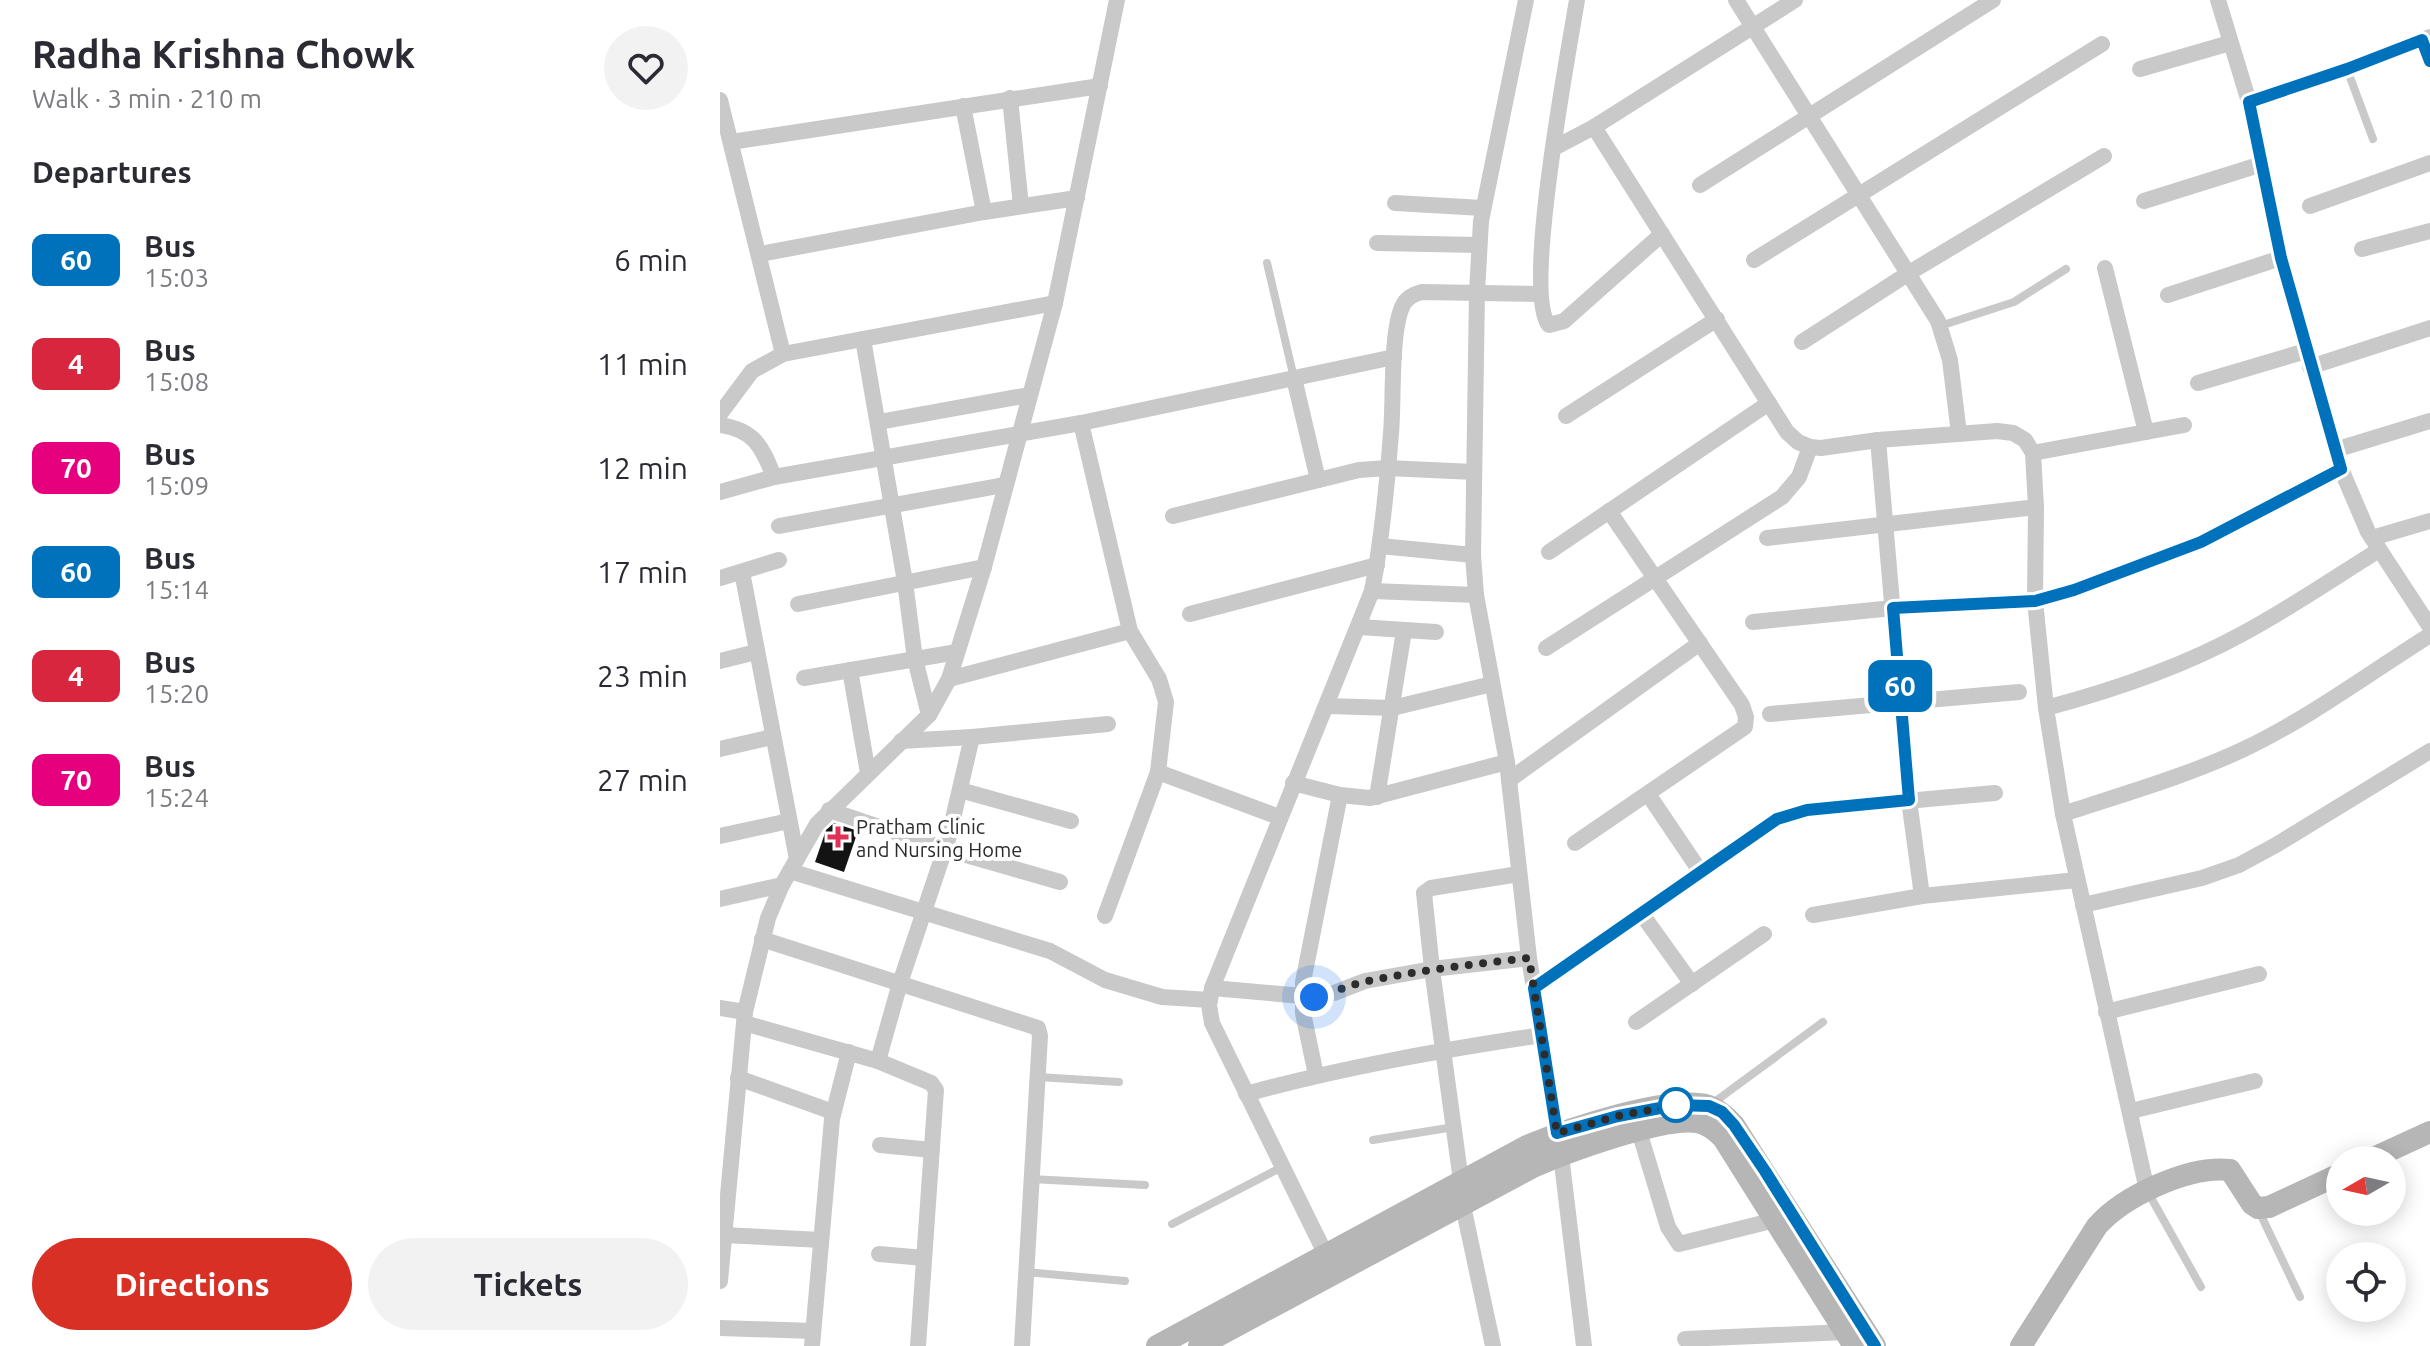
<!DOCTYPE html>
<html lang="en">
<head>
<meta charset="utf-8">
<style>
  body { margin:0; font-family:Ubuntu,sans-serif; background:#f2f2f3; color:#2b2b33; height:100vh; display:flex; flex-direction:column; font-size:30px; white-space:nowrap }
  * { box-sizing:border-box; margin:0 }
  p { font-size:26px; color:#7c7c81 }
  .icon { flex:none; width:44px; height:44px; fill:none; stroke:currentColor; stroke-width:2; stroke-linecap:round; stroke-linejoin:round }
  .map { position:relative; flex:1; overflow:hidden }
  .panel { display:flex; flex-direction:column; background:#fff; width:720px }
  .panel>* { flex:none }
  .badge { padding:0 16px; border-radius:12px; font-size:28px; line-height:52px }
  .needle { width:52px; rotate:261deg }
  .fabs { position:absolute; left:1606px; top:1146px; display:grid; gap:16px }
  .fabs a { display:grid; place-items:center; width:80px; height:80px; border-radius:50%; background:#fff; box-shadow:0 4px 20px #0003; font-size:40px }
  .you { position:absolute; width:40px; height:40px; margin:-20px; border:6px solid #fff; border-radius:50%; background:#1a73e8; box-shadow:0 0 0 12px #1a73e833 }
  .map>.badge { position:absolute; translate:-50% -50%; box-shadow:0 0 0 4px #fff }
  h2 { padding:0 32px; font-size:30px; line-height:72px }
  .round { display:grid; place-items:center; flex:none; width:84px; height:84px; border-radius:42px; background:#f2f2f3 }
  .head { display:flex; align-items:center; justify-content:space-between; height:136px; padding:0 32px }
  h1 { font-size:38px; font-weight:700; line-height:60px }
  .cta { display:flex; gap:16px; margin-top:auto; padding:16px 32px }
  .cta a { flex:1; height:92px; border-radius:48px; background:#d93025; color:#fff; font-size:32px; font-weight:700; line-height:92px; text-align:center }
  .cta a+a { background:#f2f2f3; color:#2b2b33 }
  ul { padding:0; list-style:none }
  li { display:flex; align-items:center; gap:24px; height:104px; padding:0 32px }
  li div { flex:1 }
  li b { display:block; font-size:30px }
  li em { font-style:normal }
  li .badge { min-width:88px; font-weight:700; text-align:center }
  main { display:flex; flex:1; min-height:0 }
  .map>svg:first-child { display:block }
</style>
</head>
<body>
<main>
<section class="panel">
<div class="head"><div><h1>Radha Krishna Chowk</h1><p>Walk · 3 min · 210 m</p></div><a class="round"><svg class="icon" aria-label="heart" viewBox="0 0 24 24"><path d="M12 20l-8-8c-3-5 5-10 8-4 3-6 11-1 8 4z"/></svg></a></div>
<h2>Departures</h2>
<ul>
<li><span class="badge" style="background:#0072bc;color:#fff">60</span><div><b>Bus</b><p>15:03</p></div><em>6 min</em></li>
<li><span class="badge" style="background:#d7263d;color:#fff">4</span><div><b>Bus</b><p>15:08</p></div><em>11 min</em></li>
<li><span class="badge" style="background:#e6007e;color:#fff">70</span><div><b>Bus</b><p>15:09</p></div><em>12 min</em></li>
<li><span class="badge" style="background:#0072bc;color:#fff">60</span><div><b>Bus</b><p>15:14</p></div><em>17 min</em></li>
<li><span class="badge" style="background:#d7263d;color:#fff">4</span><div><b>Bus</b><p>15:20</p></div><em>23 min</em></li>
<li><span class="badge" style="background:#e6007e;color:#fff">70</span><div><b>Bus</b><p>15:24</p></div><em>27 min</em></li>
</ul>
<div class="cta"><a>Directions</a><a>Tickets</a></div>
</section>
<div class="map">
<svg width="1710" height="1346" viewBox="0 0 1710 1346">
  <rect width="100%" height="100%" fill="#fff"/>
  <!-- building -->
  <path fill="#131313" d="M114,823L138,831L124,872L95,862L106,830Z"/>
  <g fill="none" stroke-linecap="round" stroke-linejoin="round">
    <!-- lane -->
    <g stroke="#c9c9c9" stroke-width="8">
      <path d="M1627,69L1653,139"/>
      <path d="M547,263L574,378"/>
      <path d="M1220,326L1294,302L1346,269"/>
      <path d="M318,1077L399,1082"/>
      <path d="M993,1103L1103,1022"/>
      <path d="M653,1140L734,1127"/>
      <path d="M311,1179L425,1185"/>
      <path d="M1429,1194L1481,1287"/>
      <path d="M1538,1209L1580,1297"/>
      <path d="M452,1224L562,1167"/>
      <path d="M306,1272L405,1281"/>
    </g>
    <!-- street -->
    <g stroke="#c9c9c9" stroke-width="16">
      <path d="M806,0L761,221L757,292L753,555L756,595L787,762L809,958L841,1155L864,1346"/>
      <path d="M857,0C849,50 802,294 829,325L844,321L942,234"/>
      <path d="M1016,0L1218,321L1230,360L1239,434"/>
      <path d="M1498,0L1529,102L1561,258L1621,469L1648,532L1710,627"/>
      <path d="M1702,40L1710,61"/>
      <path d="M1420,69L1510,43"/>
      <path d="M290,98L301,206"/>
      <path d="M0,100L63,354"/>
      <path d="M1529,102L1627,69L1710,37"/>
      <path d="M243,106L264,212"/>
      <path d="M874,127L1067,432L1078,442L1090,447L1101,448L1158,440L1277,431L1293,433L1305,440L1313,453L1316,507L1315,601L1326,708L1343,814L1427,1190"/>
      <path d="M11,142L380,86"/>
      <path d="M834,148L874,127L1075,0"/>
      <path d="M980,185L1273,0"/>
      <path d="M1424,201L1542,164"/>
      <path d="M675,203L763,208"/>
      <path d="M1590,206L1710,163"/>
      <path d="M657,243L759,245"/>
      <path d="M1642,249L1710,231"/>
      <path d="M40,254L264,212L357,198"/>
      <path d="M1034,260L1382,44"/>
      <path d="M1448,295L1561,258"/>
      <path d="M143,339L185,582L195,659L209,715"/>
      <path d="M1082,342L1189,273L1384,156"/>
      <path d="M1590,367L1710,328"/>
      <path d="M574,378L598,480"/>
      <path d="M1478,383L1586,351"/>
      <path d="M0,414L32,371L63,354L335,303"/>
      <path d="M846,416L997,319"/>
      <path d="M159,422L309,395"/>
      <path d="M361,423L410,631L439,679L446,702L438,772L385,916"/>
      <path d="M0,425C34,430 42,446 54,477"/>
      <path d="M1426,432L1464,425"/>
      <path d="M1158,440L1189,800L1202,896"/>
      <path d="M1615,450L1710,421"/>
      <path d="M1313,453L1426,432L1385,268"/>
      <path d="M0,492L54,477L361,423L674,357"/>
      <path d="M453,516L639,470L667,468L754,472"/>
      <path d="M59,526L284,485"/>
      <path d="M1047,538L1316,507"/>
      <path d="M1652,538L1710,521"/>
      <path d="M660,546L753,555"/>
      <path d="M829,552L1049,403"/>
      <path d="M22,572L77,859"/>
      <path d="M0,578L59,560"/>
      <path d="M652,591L756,595"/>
      <path d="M78,604L264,567"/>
      <path d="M470,614L657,565"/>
      <path d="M1033,622L1173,608L1315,601L1354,590L1481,542L1621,469"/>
      <path d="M639,627L716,632"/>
      <path d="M826,648L1062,497L1079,477L1090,447"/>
      <path d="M0,661L36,652"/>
      <path d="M130,670L148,773"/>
      <path d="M84,678L237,652"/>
      <path d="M229,679L410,631"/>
      <path d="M607,706L672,708L772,684"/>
      <path d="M1326,708C1394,690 1460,668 1522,634C1569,609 1614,578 1659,550"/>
      <path d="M1050,714L1299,692"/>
      <path d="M181,741L252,737L388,724"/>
      <path d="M0,749L52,737"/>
      <path d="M438,772L559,817"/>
      <path d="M789,780L980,643"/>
      <path d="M573,783L620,795L650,798L787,762"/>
      <path d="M240,790L351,821"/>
      <path d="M928,794L980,871"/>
      <path d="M657,797L684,631"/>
      <path d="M109,810L225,849L340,882"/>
      <path d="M1343,814C1403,794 1464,777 1522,750C1588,719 1648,674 1710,635"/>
      <path d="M0,836L69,821"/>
      <path d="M855,843L1025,727L1026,717L1022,705L889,511"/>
      <path d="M70,871L330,951L385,980L442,997L490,1000"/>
      <path d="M0,899L62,885"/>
      <path d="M1363,905L1482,878L1519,865L1556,845L1710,751"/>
      <path d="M921,913L972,984"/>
      <path d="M1093,915L1202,896L1357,880"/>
      <path d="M42,939L318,1028L320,1036L302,1346"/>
      <path d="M492,988L594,997L614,993L645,981L712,969L809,958"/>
      <path d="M814,988L1057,819L1087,810L1275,793"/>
      <path d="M0,1008L25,1012"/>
      <path d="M1386,1012L1539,974"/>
      <path d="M916,1022L1044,934"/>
      <path d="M24,1023L158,1061L211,1083L216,1090L198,1346"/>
      <path d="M158,1061L180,983L228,840L252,737"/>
      <path d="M596,1075L583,1013V982L620,795"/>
      <path d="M18,1078L113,1112"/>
      <path d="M526,1094C624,1067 722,1050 822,1035"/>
      <path d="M1411,1111L1535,1081"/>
      <path d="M919,1131L948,1227L959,1244L1055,1220"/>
      <path d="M160,1145L212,1150"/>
      <path d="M741,1181L712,969L704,893L711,888L799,874"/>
      <path d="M743,1206L773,1346"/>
      <path d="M4,1235L101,1240"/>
      <path d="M159,1254L204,1258"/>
      <path d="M606,1255L492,1023L489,1005L492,988L652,591C662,539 667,486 671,433C674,401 670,331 683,305C687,297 694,294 702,292L820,294"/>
      <path d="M0,1281L25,1012L48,918L62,885L97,824L209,715L229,679L264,567L335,303L397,0"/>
      <path d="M0,1328L93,1331"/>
      <path d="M965,1339L1126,1332"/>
      <path d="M92,1346L112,1119L129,1052"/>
    </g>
    <!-- secondary -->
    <g stroke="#b6b6b6" stroke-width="22">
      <path d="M1649,1160L1710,1132"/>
      <path d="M437,1346L807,1146C846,1130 949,1094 989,1106C1000,1110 1007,1117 1014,1125L1155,1346"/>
      <path d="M479,1346L813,1167C847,1152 942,1117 977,1122C988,1124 996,1131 1003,1138L1134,1346"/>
      <path d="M1301,1346L1377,1226C1404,1196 1469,1165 1510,1170L1532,1204L1538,1208L1549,1207L1620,1174"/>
    </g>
  </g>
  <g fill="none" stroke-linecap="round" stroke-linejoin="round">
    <defs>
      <path id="line" d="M1155,1346L1045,1171L1014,1125L1002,1112L989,1106L956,1105L898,1116L837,1133L814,988L1057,819L1087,810L1189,800L1173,608L1315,601L1354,590L1481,542L1621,469L1561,258L1529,102L1627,69L1702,40L1710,61"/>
    </defs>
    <!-- line casing -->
    <use href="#line" stroke="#fff" stroke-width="18"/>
    <!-- line -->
    <use href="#line" stroke="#0072bc" stroke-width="12"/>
    <!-- walk -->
    <path stroke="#2c2c2c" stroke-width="8" stroke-dasharray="0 14.4" d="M594,997C613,993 629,985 648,981C701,970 755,964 809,958L837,1133L898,1116L956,1105"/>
  </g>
  <!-- markers -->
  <path fill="#e13157" stroke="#fff" stroke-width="3" d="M114 825h8v8h8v8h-8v8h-8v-8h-8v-8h8z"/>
  <circle fill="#fff" stroke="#0072bc" stroke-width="4" cx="956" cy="1105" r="16"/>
  <g text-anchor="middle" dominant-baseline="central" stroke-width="8" stroke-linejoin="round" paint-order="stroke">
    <!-- poi labels -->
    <g font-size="20" fill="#2c2c2c" stroke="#fff" text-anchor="start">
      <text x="136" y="826">Pratham Clinic<tspan x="136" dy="23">and Nursing Home</tspan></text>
    </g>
  </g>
</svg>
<div class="fabs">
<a><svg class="needle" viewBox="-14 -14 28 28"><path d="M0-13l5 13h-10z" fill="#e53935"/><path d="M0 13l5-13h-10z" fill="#7c7c81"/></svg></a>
<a><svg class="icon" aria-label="locate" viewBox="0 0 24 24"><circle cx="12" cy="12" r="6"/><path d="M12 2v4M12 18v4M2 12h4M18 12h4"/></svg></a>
</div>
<div class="you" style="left:594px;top:997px"></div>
<b class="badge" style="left:1180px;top:686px;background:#0072bc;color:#fff">60</b>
</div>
</main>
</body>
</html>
